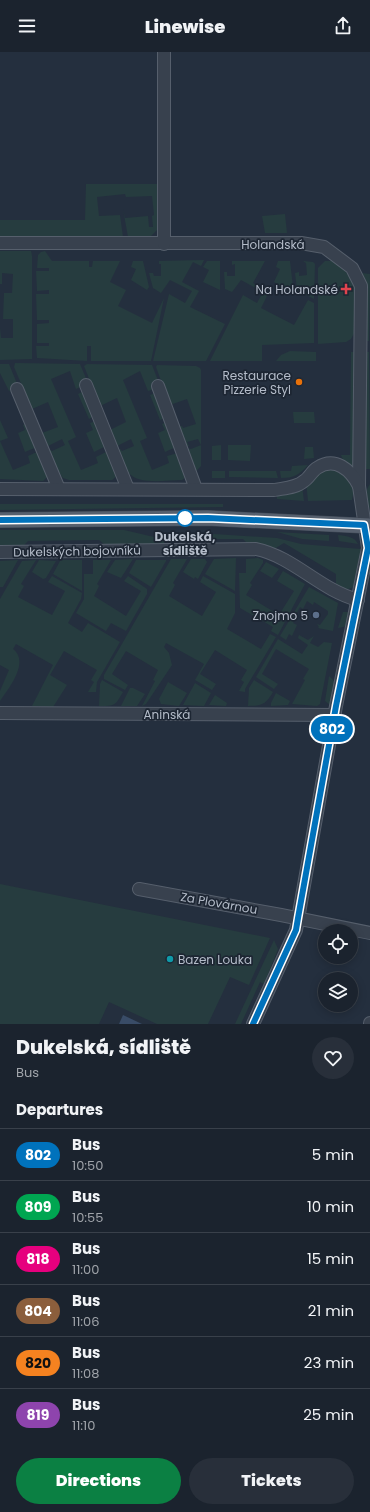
<!DOCTYPE html>
<html lang="en">
<head>
<meta charset="utf-8">
<style>
  body { margin:0; font-family:Poppins,sans-serif; background:#282f3a; color:#f1f3f6; height:100vh; display:flex; flex-direction:column; font-size:15px; white-space:nowrap }
  * { box-sizing:border-box; margin:0 }
  p { font-size:13px; color:#a0a4aa }
  .icon { flex:none; width:22px; height:22px; fill:none; stroke:currentColor; stroke-width:2; stroke-linecap:round; stroke-linejoin:round }
  .map { position:relative; height:972px; overflow:hidden }
  .drawer { display:flex; flex-direction:column; background:#1b232e; flex:1 }
  .drawer>* { flex:none }
  .badge { padding:0 8px; border-radius:13px; font-size:14px; line-height:26px }
  .controls { position:absolute; left:318px; top:872px; display:grid; gap:8px }
  .controls a { display:grid; place-items:center; width:40px; height:40px; border-radius:50%; background:#1b232e; box-shadow:0 2px 10px #0003,0 0 0 1px #39404a; font-size:20px }
  .map>.badge { position:absolute; translate:-50% -50%; box-shadow:0 0 0 2px #fff }
  h2 { padding:0 16px; font-size:15px; line-height:36px }
  .round { display:grid; place-items:center; flex:none; width:42px; height:42px; border-radius:21px; background:#282f3a }
  .head { display:flex; align-items:center; justify-content:space-between; height:68px; padding:0 16px }
  h1 { font-size:19px; font-weight:800; line-height:30px }
  .button { display:flex; gap:8px; margin-top:auto; padding:8px 16px }
  .button a { flex:1; height:46px; border-radius:24px; background:#0b8043; color:#fff; font-size:16px; font-weight:800; line-height:46px; text-align:center }
  .button a+a { background:#282f3a; color:#f1f3f6 }
  ul { padding:0; list-style:none }
  li { display:flex; align-items:center; gap:12px; height:52px; padding:0 16px; border-top:1px solid #39404a }
  li div { flex:1 }
  li b { display:block; font-size:15px }
  li em { font-style:normal }
  li .badge { min-width:44px; font-weight:700; text-align:center }
  header { display:flex; justify-content:space-between; align-items:center; height:52px; padding:0 16px; background:#1b232e; font-size:18px; font-weight:800 }
  .map>svg:first-child { display:block }
</style>
</head>
<body>
<header><svg class="icon" aria-label="menu" viewBox="0 0 24 24"><path d="M4 6h16M4 12h16M4 18h16"/></svg>Linewise<svg class="icon" aria-label="share" viewBox="0 0 24 24"><path d="M12 15V3M7 8l5-5 5 5M5 13v7h14v-7"/></svg></header>
<div class="map">
<svg width="370" height="972" viewBox="0 0 370 972">
  <rect width="100%" height="100%" fill="#242f3e"/>
  <!-- green -->
  <g fill="#263c3f">
    <path d="M86,132H158V177L150,185H128L123,157L125,166L148,164L149,175H153L152,164L154,163L152,144L126,145L125,142L97,145L99,164L120,163L123,185H0V168H85Z"/>
    <path d="M285,162L287,181H265L262,164Z"/>
    <path d="M0,199H31L32,204V307L0,308V276L1,286H13V267H3L4,241H12L13,222L2,221V232H0Z"/>
    <path d="M45,199L52,209H89V215H92L93,209H120L110,230L126,238L118,254L152,271L164,246L151,309H91V294H87V309L37,306L36,294H49V291H37V272L49,271V268H37L36,242H49V238L37,239L36,219H49V216H37L38,203L41,200Z"/>
    <path d="M204,208L201,214L193,210L182,230L199,239L190,255L225,272L206,309H153L169,242L185,251L192,239L170,228L161,241L153,236L149,221H153L154,224H161V212H159V209Z"/>
    <path d="M133,209H143L149,235L147,238L131,228L136,217L131,215Z"/>
    <path d="M207,209H220V238L203,230L209,218L203,215Z"/>
    <path d="M232,209H265L253,231L269,240L261,256L294,273L308,248L314,251V291L262,293V309H210L243,243L257,251L263,240L241,228L232,240L225,237L224,220H227V224H235V212L232,213Z"/>
    <path d="M278,209H290L293,235L291,240L274,230L280,217L276,215Z"/>
    <path d="M303,209L313,210L315,212L314,247L297,238L295,221L299,220V224L307,223L306,211Z"/>
    <path d="M325,209H334L343,216L353,229L356,239V278L351,287L346,290L318,292V216Z"/>
    <path d="M362,221L370,222L369,289H366L367,232Z"/>
    <path d="M290,299L316,300V309H276L281,303Z"/>
    <path d="M351,300H355L354,421L345,413L341,403H350Z"/>
    <path d="M366,300H369L370,417H366Z"/>
    <path d="M15,311L80,312L88,331L76,337L70,319L51,327L76,385L68,389L81,418L98,411L96,405L108,399L118,423L112,428H69L63,426L58,419L49,397L52,399L65,393L62,387L48,394L42,381L58,375L48,350L32,357L14,315Z"/>
    <path d="M0,312H9L18,334L9,339L0,321Z"/>
    <path d="M87,312L152,313L159,331L155,337L148,339L140,319L123,328L147,386L140,389L152,418L169,411L167,404L178,401L187,424L182,428C166,428 137,434 127,419C123,413 121,404 118,398L120,397L122,399L134,394L131,387L119,393L117,396L110,378L126,370L117,346L100,354L84,314Z"/>
    <path d="M157,313L196,314L200,316L201,318V414L195,420L187,396L191,397L201,393L198,387L187,390L189,394L186,395L178,375L182,374L183,376L196,372L187,347L170,353L156,315Z"/>
    <path d="M84,339L94,364L89,367L78,342Z"/>
    <path d="M156,341L165,366L160,368L150,343Z"/>
    <path d="M293,360H314L315,371H294Z"/>
    <path d="M0,368L8,386L0,389Z"/>
    <path d="M96,369L106,394L94,400L86,381L93,378L90,371Z"/>
    <path d="M167,370L176,395L165,400L158,381L165,378L162,372Z"/>
    <path d="M28,371L37,395L25,400L18,381L25,378L23,373Z"/>
    <path d="M0,389L13,418L30,411L28,404L39,399L49,423L43,429L0,427Z"/>
    <path d="M221,393V408H212V394Z"/>
    <path d="M228,393H251L250,409L228,408Z"/>
    <path d="M305,395H313L314,406L304,407Z"/>
    <path d="M308,413C299,423 294,426 281,426L280,419H291L292,414Z"/>
    <path d="M330,415L346,421L354,437L352,448L308,449L306,430L319,418Z"/>
    <rect x="212" y="419" width="13" height="7"/>
    <path d="M229,419H276L278,426L229,425Z"/>
    <path d="M370,432V457C365,448 364,440 370,432Z"/>
    <path d="M302,433L304,449L277,447V439Z"/>
    <path d="M0,452H223V455L0,458Z"/>
    <path d="M0,478H124L154,485L155,488L164,489V492H104L99,488L28,489L23,494H0Z"/>
    <path d="M277,480L329,483V489L302,487Z"/>
    <path d="M214,482L277,486L301,492L361,497L354,535L345,538L336,533V522L284,491L274,497L247,491L243,487H190Z"/>
    <path d="M338,483C346,484 354,484 358,492L339,489Z"/>
    <path d="M236,506L235,539L205,522L214,507Z"/>
    <path d="M258,506L263,508V511L250,531L252,533L246,543L279,563L294,539L277,529L283,519L305,532L278,583L271,579L273,575L240,556L239,521H246V507Z"/>
    <path d="M133,507L121,526L107,520L115,508Z"/>
    <path d="M171,507H187L173,531L175,533L169,544L202,564L216,540L200,530L203,524L235,542V561L227,577L261,597L270,582L276,585L245,637V640L239,639L244,630L241,628L247,618L215,598L200,622L216,632L212,638L195,628L204,612L166,591L164,595L169,601L172,613L146,652L142,654L155,629L153,628L158,618L126,599L112,622L128,633L125,638L104,627V623Z"/>
    <path d="M191,507H205L207,510L198,527L195,525L194,527L183,520Z"/>
    <path d="M18,508L3,535H0V509Z"/>
    <path d="M36,508L21,532L24,534L18,545L52,563L65,539L48,530L52,524L82,541L81,547L68,571L82,580L88,571L120,590L97,630L96,640H88L94,630L91,628L97,618L64,599L50,623L67,633L53,655L32,654L53,613L16,592L13,597C30,610 9,636 0,649V639L9,618L0,613V547L22,509Z"/>
    <path d="M39,508L56,509L46,526L43,527L32,520Z"/>
    <path d="M63,508H82V539L53,522L60,509Z"/>
    <path d="M93,508H111L97,532L99,534L94,544L126,564L141,539L124,529L128,524L147,537V542L126,579L111,571L106,579L76,561L84,547V522H93Z"/>
    <path d="M136,508H166V509L151,535L129,521Z"/>
    <path d="M266,510L279,517L272,526L260,519Z"/>
    <path d="M309,535L338,551L333,579L318,576L319,575L317,572L320,573L328,562V559L314,550L313,553L307,549L303,557L300,555L295,564L297,565L293,571L297,573L292,584L289,582L286,588L280,584Z"/>
    <path d="M343,560H348L350,562L348,574L338,576Z"/>
    <path d="M299,583L308,588L314,584L310,591L318,595L324,590L332,591L320,652L317,654L292,652L305,628L303,627L309,617L276,597L262,622L278,632L274,637L256,625L278,587L302,602L308,593L298,586Z"/>
    <path d="M329,624L337,632L333,651L330,653L325,649Z"/>
    <path d="M102,628L123,640C115,654 115,654 99,654L100,632Z"/>
    <path d="M254,628L273,640C266,652 262,654 248,654L249,636Z"/>
    <path d="M168,630L187,641L179,654L161,652L159,647Z"/>
    <path d="M195,631L211,641L204,654L183,653Z"/>
    <path d="M130,636H133L145,642L137,654H121Z"/>
    <path d="M276,641L290,649L288,653L271,654V651Z"/>
    <path d="M215,643L227,651L226,654L209,653Z"/>
    <path d="M0,832L270,886L249,933L230,925L208,972H157L109,950L99,972H0Z"/>
    <path d="M274,888L278,897L264,932L260,930L241,972H235Z"/>
  </g>
  <!-- water -->
  <path fill="#394c67" d="M123,963L142,972H119Z"/>
  <g fill="none" stroke-linecap="round" stroke-linejoin="round">
    <defs>
      <g id="minor">
        <path d="M0,191H301L324,195L352,216L361,234L359,434L368,496L336,654L296,878L253,972"/>
        <path d="M164,192V0"/>
        <path d="M86,333L128,437"/>
        <path d="M158,334L196,437"/>
        <path d="M17,337L59,437"/>
        <path d="M0,437L274,438C284,436 296,436 304,429C309,426 312,419 317,416C335,404 351,418 359,434"/>
        <path d="M0,500L256,497C294,505 320,538 358,548"/>
        <path d="M0,661L335,663"/>
        <path d="M139,837L281,863L370,881"/>
        <path d="M370,972V971"/>
      </g>
      <path id="major" d="M0,468L207,466L370,474"/>
    </defs>
    <!-- minor casing -->
    <use href="#minor" stroke="#565f6c" stroke-width="14"/>
    <!-- major casing -->
    <use href="#major" stroke="#414a57" stroke-width="16"/>
    <!-- minor -->
    <use href="#minor" stroke="#38414e" stroke-width="12"/>
    <!-- major -->
    <use href="#major" stroke="#56606e" stroke-width="15"/>
  </g>
  <g fill="none" stroke-linecap="round" stroke-linejoin="round">
    <defs>
      <path id="line" d="M0,468L208,466L364,473L368,496L336,654L298,866L296,878L253,972"/>
    </defs>
    <!-- line casing -->
    <use href="#line" stroke="#fff" stroke-width="9"/>
    <!-- line -->
    <use href="#line" stroke="#0072bc" stroke-width="6"/>
  </g>
  <!-- markers -->
  <path fill="#e0444e" stroke="#1d2633" stroke-width="1.5" d="M344 231h4v4h4v4h-4v4h-4v-4h-4v-4h4z"/>
  <circle fill="#e8710a" stroke="#1d2633" stroke-width="1.5" cx="299" cy="330" r="4"/>
  <circle fill="#fff" stroke="#0072bc" stroke-width="2" cx="185" cy="466" r="8"/>
  <circle fill="#5c6f8a" stroke="#1d2633" stroke-width="1.5" cx="316" cy="563" r="4"/>
  <circle fill="#0f9aa8" stroke="#1d2633" stroke-width="1.5" cx="170" cy="907" r="4"/>
  <g text-anchor="middle" dominant-baseline="central" stroke-width="3.5" stroke-linejoin="round" paint-order="stroke">
    <!-- street labels -->
    <g font-size="12" fill="#b4bcc9" stroke="#1d2633">
      <text x="273" y="192">Holandská</text>
      <text transform="translate(77 499) rotate(-1)">Dukelských bojovníků</text>
      <text x="167" y="662">Aninská</text>
      <text transform="translate(219 851) rotate(10)">Za Plovárnou</text>
    </g>
    <!-- poi labels -->
    <g font-size="12" fill="#b4bcc9" stroke="#1d2633" text-anchor="end">
      <text x="338" y="237">Na Holandské</text>
      <text x="291" y="323">Restaurace<tspan x="291" dy="14">Pizzerie Styl</tspan></text>
      <text x="308" y="563">Znojmo 5</text>
      <text x="178" y="907" text-anchor="start">Bazen Louka</text>
    </g>
    <!-- stop labels -->
    <g font-size="12" font-weight="bold" fill="#b4bcc9" stroke="#1d2633">
      <text x="185" y="484">Dukelská,<tspan x="185" dy="14">sídliště</tspan></text>
    </g>
  </g>
</svg>
<div class="controls">
<a><svg class="icon" aria-label="locate" viewBox="0 0 24 24"><circle cx="12" cy="12" r="6"/><path d="M12 2v4M12 18v4M2 12h4M18 12h4"/></svg></a>
<a><svg class="icon" aria-label="layers" viewBox="0 0 24 24"><path d="M12 4l9 5-9 5-9-5zM3 14l9 5 9-5"/></svg></a>
</div>
<b class="badge" style="left:332px;top:677px;background:#0072bc;color:#fff">802</b>
</div>
<section class="drawer">
<div class="head"><div><h1>Dukelská, sídliště</h1><p>Bus</p></div><a class="round"><svg class="icon" aria-label="heart" viewBox="0 0 24 24"><path d="M12 20l-8-8c-3-5 5-10 8-4 3-6 11-1 8 4z"/></svg></a></div>
<h2>Departures</h2>
<ul>
<li><span class="badge" style="background:#0072bc;color:#fff">802</span><div><b>Bus</b><p>10:50</p></div><em>5 min</em></li>
<li><span class="badge" style="background:#00a651;color:#fff">809</span><div><b>Bus</b><p>10:55</p></div><em>10 min</em></li>
<li><span class="badge" style="background:#e6007e;color:#fff">818</span><div><b>Bus</b><p>11:00</p></div><em>15 min</em></li>
<li><span class="badge" style="background:#8b5e3c;color:#fff">804</span><div><b>Bus</b><p>11:06</p></div><em>21 min</em></li>
<li><span class="badge" style="background:#f58220;color:#111">820</span><div><b>Bus</b><p>11:08</p></div><em>23 min</em></li>
<li><span class="badge" style="background:#8e44ad;color:#fff">819</span><div><b>Bus</b><p>11:10</p></div><em>25 min</em></li>
</ul>
<div class="button"><a>Directions</a><a>Tickets</a></div>
</section>
</body>
</html>
